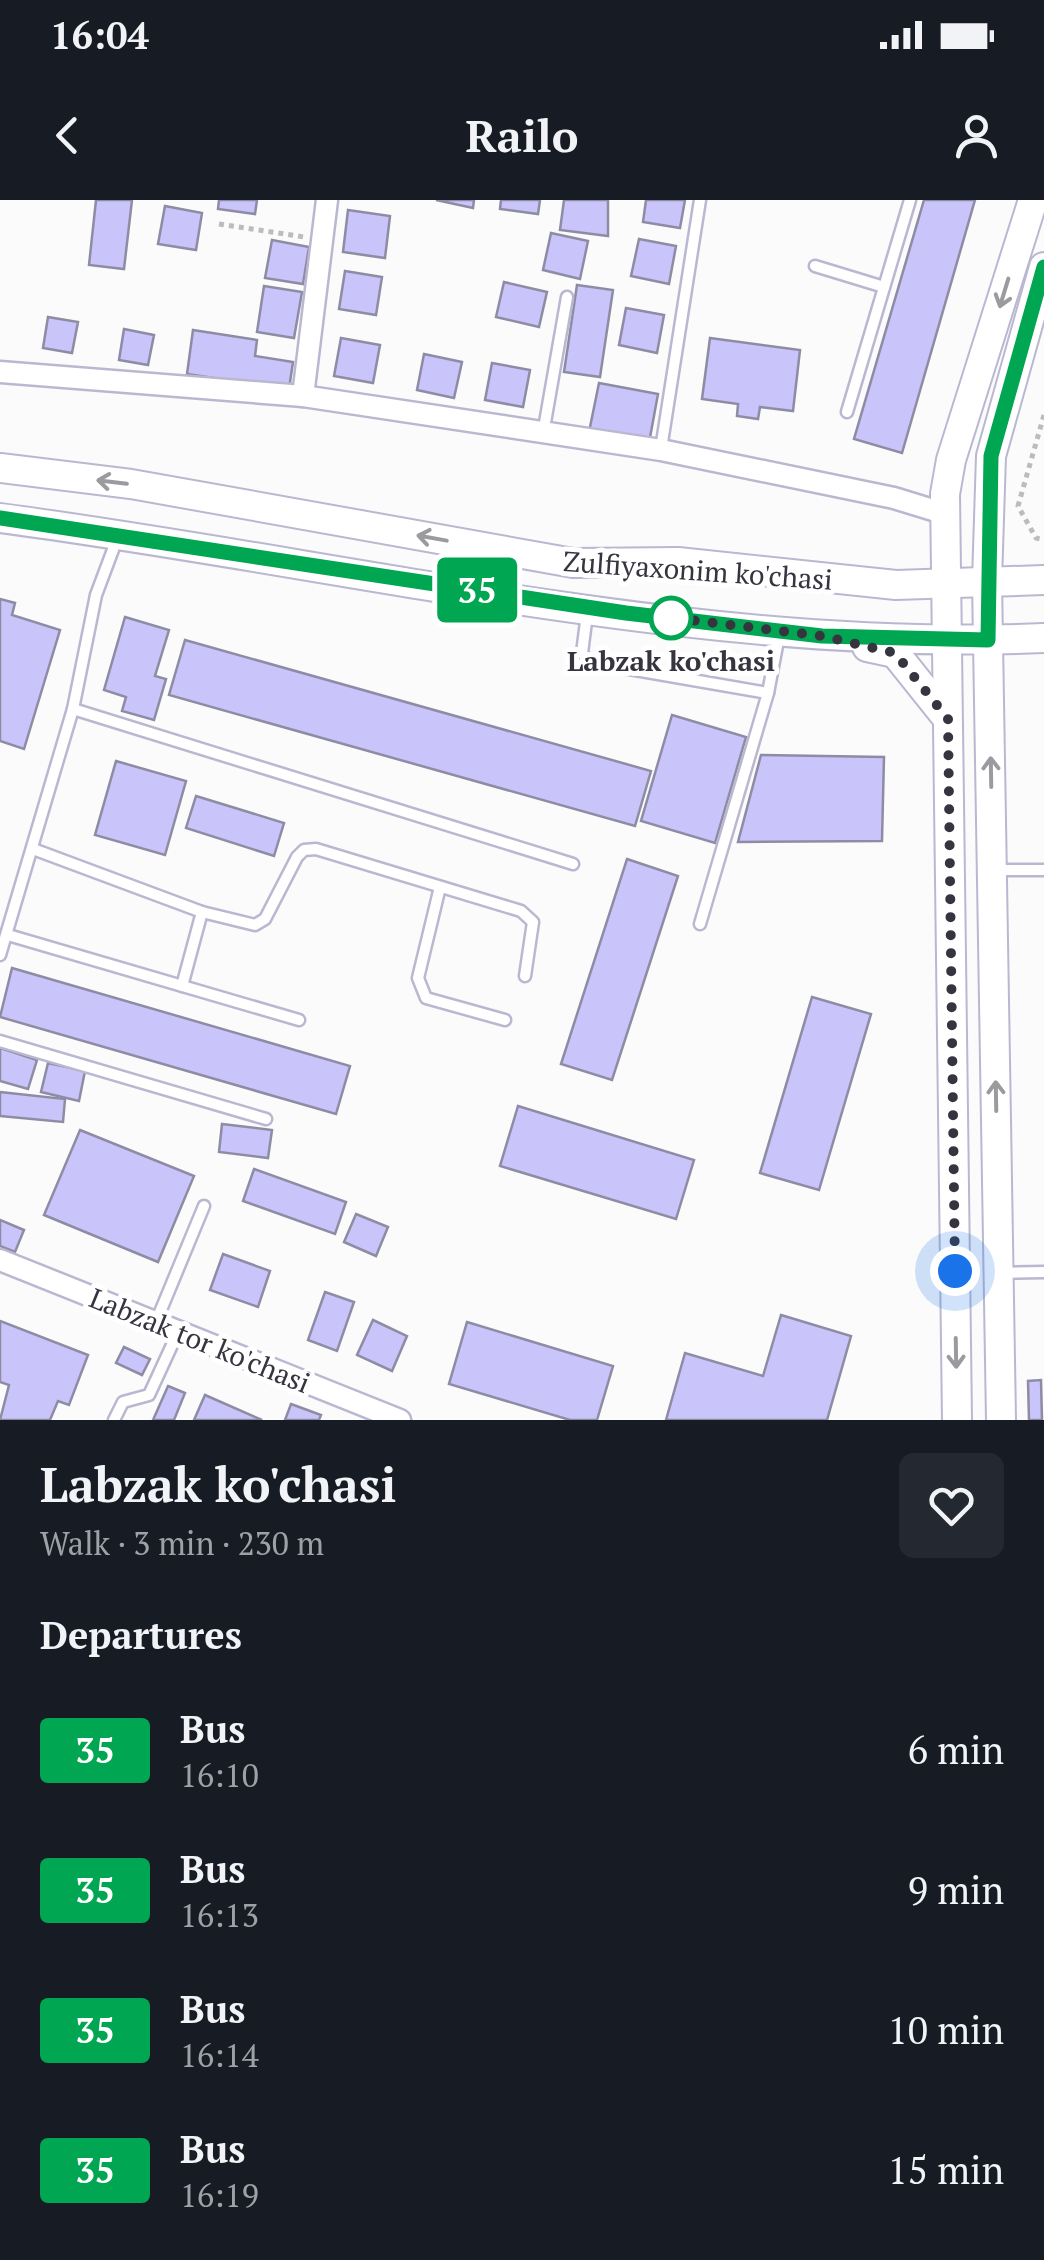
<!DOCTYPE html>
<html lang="en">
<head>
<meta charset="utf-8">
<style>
  body { margin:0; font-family:"PT Serif",serif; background:#242831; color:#f1f3f6; height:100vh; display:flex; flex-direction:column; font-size:38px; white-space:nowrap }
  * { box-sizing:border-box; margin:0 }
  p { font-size:32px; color:#9ea1a6 }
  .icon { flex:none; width:55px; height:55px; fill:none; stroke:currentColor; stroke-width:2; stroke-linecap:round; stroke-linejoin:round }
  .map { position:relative; height:1220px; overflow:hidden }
  .details { display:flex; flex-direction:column; background:#171b24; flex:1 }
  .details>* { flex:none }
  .badge { padding:0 20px; border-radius:8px; font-size:35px; line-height:65px }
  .you { position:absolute; width:50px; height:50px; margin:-25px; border:8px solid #fff; border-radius:50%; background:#1a73e8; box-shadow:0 0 0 15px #1a73e833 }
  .map>.badge { position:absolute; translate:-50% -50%; box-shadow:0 0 0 5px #fff }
  h2 { padding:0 40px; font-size:38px; line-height:90px }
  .round { display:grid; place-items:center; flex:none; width:105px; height:105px; border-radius:15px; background:#242831 }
  .summary { display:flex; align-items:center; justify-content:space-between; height:170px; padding:0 40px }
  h1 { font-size:48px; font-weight:700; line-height:75px }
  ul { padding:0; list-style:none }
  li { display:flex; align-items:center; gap:30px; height:140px; padding:0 40px }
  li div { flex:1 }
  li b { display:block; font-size:38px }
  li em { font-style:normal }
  li .badge { min-width:110px; font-weight:700; text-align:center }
  .status { display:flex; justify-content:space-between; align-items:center; height:70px; padding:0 50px; background:#171b24; direction:ltr }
  .status svg { height:28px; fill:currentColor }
  header { display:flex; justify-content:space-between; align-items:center; height:130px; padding:0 40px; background:#171b24; font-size:45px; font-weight:700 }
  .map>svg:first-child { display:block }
</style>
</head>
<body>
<div class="status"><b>16:04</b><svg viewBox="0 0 49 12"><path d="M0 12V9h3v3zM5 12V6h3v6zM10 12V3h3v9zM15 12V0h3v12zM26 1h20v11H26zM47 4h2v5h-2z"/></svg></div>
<header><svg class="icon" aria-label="back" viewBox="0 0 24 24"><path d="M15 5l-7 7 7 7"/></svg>Railo<svg class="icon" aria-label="person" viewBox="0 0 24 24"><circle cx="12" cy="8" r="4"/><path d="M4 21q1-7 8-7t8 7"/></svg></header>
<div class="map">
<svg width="1044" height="1220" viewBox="0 0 1044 1220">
  <rect width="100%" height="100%" fill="#fbfbfb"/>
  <!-- building -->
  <g fill="#c9c4f9" stroke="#8e8ca4" stroke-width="2.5">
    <path d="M96,0H132L124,69L89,65Z"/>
    <path d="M219,0H257L255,14L218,9Z"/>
    <path d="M436,0H474L473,8Z"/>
    <path d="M501,0H540L538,14L500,9Z"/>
    <path d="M564,0H608V36L560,30Z"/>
    <path d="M646,0H685L680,28L643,22Z"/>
    <path d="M924,0H975L902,253L854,239Z"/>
    <path d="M165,6L202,13L196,50L158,44Z"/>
    <path d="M348,10L390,16L385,58L343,52Z"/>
    <path d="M551,33L588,41L580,79L543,70Z"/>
    <path d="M639,39L676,46L669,84L631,76Z"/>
    <path d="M272,40L309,47L303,84L265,78Z"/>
    <path d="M345,71L382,77L376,115L339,109Z"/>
    <path d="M504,82L547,92L539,127L496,117Z"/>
    <path d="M577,85L613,90L600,177L564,172Z"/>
    <path d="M264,86L302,92L294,138L257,132Z"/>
    <path d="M626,108L664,115L657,153L619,145Z"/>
    <path d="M48,117L78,122L72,153L43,148Z"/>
    <path d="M124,129L154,135L148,165L119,160Z"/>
    <path d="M193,130L257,140L255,156L293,162L289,189L187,174Z"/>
    <path d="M341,138L380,145L373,183L334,176Z"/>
    <path d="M710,138L800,150L793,211L760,207L758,219L737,216L738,204L702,199Z"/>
    <path d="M424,154L462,162L454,198L417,190Z"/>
    <path d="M492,163L530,170L523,207L485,200Z"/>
    <path d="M599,183L658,194L649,243L589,232Z"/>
    <path d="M0,399L15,403L12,415L60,430L24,549L0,541Z"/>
    <path d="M125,417L169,430L155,476L166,479L154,520L122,511L126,497L104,490Z"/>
    <path d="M185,440L651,571L635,626L169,495Z"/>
    <path d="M672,515L746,537L715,643L641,621Z"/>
    <path d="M761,555L884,557L882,641L738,642Z"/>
    <path d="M116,561L186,581L165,655L95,635Z"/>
    <path d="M196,596L284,623L274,656L186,628Z"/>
    <path d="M627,659L678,676L612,880L561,864Z"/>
    <path d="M12,768L350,866L336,914L0,817Z"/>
    <path d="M812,797L871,814L819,990L760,973Z"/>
    <path d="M0,848L37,860L28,889L0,881Z"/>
    <path d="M48,863L85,871L79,901L41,892Z"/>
    <path d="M0,892L65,899L63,922L0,916Z"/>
    <path d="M518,906L694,960L676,1019L500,966Z"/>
    <path d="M222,924L272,930L268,958L219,952Z"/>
    <path d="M80,930L194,976L158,1062L44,1015Z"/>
    <path d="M254,969L346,1002L335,1034L243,1001Z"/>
    <path d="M356,1014L388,1027L376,1056L344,1042Z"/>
    <path d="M0,1020L24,1030L15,1052L0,1046Z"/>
    <path d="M223,1054L270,1071L258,1107L210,1090Z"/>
    <path d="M325,1092L354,1102L337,1151L308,1140Z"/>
    <path d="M781,1115L851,1136L827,1220H666L685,1153L763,1176Z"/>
    <path d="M373,1120L407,1136L392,1171L357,1155Z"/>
    <path d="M0,1121L88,1155L69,1205L58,1201L50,1220H0L9,1185L0,1182Z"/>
    <path d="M467,1122L613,1166L597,1220H570L449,1184Z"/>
    <path d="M124,1147L150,1159L142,1175L116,1163Z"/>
    <path d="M1041,1180L1042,1220H1029L1028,1181Z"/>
    <path d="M168,1186L185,1193L174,1220H153Z"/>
    <path d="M205,1195L262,1220H194Z"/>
    <path d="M291,1204L321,1215L319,1220H285Z"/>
  </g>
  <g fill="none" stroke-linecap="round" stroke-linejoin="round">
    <defs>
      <g id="service">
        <path d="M815,66L884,87"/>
        <path d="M847,212L910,0"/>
        <path d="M543,234L567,97"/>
        <path d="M661,249L700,0"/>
        <path d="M587,414L582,453L589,462L768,493L700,724"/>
        <path d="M768,493L779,435"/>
        <path d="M73,509L573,664"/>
        <path d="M33,649L202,712L255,725L265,719L297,657L304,650L316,649L521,711L533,722L525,776"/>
        <path d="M993,670H1044"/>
        <path d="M440,687L418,778L426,798L505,820"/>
        <path d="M8,735L299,820"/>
        <path d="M0,755L73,509L96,395L117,339"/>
        <path d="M182,786L202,712"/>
        <path d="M0,841L266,919"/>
        <path d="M999,1073L1044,1072"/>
        <path d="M156,1122L204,1006"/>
        <path d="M114,1220L123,1202L149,1195L178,1132"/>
      </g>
      <g id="minor">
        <path d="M0,172L303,196L661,250L894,298L946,314"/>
        <path d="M303,196L327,0"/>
        <path d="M0,1060L400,1220"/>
      </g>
      <g id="secondary">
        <path d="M0,268L131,284L573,363L678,362L896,385L1044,380"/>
        <path d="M0,318C343,363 698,453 1044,438"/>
        <path d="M867,447L895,453L947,518"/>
        <path d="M957,1220L945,294L951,260L1033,0"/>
        <path d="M1001,1220L987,381L991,256L1044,67"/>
      </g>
    </defs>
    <!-- service casing -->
    <use href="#service" stroke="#bab8d1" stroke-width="15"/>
    <!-- minor casing -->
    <use href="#minor" stroke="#bab8d1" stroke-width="25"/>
    <!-- secondary casing -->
    <use href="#secondary" stroke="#bab8d1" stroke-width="32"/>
    <!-- path -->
    <g stroke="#bcbcbf" stroke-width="5" stroke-dasharray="5 5" stroke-linecap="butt">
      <path d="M219,24L304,37"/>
      <path d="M1044,215L1018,306L1036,338L1044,340"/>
    </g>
    <!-- service -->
    <use href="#service" stroke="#fff" stroke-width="10"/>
    <!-- minor -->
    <use href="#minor" stroke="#fff" stroke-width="20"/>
    <!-- secondary -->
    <use href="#secondary" stroke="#fff" stroke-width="28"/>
  </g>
  <!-- one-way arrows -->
  <defs><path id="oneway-shaft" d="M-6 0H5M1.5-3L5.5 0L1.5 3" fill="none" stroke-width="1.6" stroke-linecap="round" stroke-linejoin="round" transform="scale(2.5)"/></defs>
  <g stroke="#9a9a9f">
    <use href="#oneway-shaft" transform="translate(1004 93) rotate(107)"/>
    <use href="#oneway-shaft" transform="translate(112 282) rotate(-173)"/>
    <use href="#oneway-shaft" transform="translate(432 338) rotate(-170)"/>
    <use href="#oneway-shaft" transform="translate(991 572) rotate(-91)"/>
    <use href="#oneway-shaft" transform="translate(996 896) rotate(-91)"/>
    <use href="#oneway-shaft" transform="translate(956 1153) rotate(89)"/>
  </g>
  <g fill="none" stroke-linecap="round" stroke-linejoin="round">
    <defs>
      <path id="line" d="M0,318L626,413L822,436L988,440L991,256L1044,67"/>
    </defs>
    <!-- line casing -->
    <use href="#line" stroke="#fff" stroke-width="22"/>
    <!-- line -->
    <use href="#line" stroke="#00a651" stroke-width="15"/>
    <!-- walk -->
    <path stroke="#36353f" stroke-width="10" stroke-dasharray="0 18" d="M671,418L665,417L822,436L895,453L948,519L955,1071"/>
  </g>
  <!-- markers -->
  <circle fill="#fff" stroke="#00a651" stroke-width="5" cx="671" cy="418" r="20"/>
  <g text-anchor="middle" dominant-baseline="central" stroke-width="10" stroke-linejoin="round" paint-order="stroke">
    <!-- street labels -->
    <g font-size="28" fill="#36353f" stroke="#fff">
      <text transform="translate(698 370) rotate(4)">Zulfiyaxonim ko'chasi</text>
      <text transform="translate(200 1140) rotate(22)">Labzak tor ko'chasi</text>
    </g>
    <!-- stop labels -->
    <g font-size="28" font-weight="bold" fill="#36353f" stroke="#fff">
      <text x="671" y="460">Labzak ko'chasi</text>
    </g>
  </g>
</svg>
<div class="you" style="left:955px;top:1071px"></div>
<b class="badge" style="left:477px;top:390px;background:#00a651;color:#fff">35</b>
</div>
<section class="details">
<div class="summary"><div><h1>Labzak ko'chasi</h1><p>Walk · 3 min · 230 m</p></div><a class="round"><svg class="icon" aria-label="heart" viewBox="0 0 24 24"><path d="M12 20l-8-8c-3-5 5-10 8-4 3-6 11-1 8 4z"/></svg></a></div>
<h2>Departures</h2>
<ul>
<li><span class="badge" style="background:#00a651;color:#fff">35</span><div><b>Bus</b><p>16:10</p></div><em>6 min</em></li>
<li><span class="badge" style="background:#00a651;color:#fff">35</span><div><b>Bus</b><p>16:13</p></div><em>9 min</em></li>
<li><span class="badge" style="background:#00a651;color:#fff">35</span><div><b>Bus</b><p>16:14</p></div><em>10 min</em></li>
<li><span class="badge" style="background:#00a651;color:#fff">35</span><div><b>Bus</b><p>16:19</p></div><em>15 min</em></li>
</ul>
</section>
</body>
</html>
